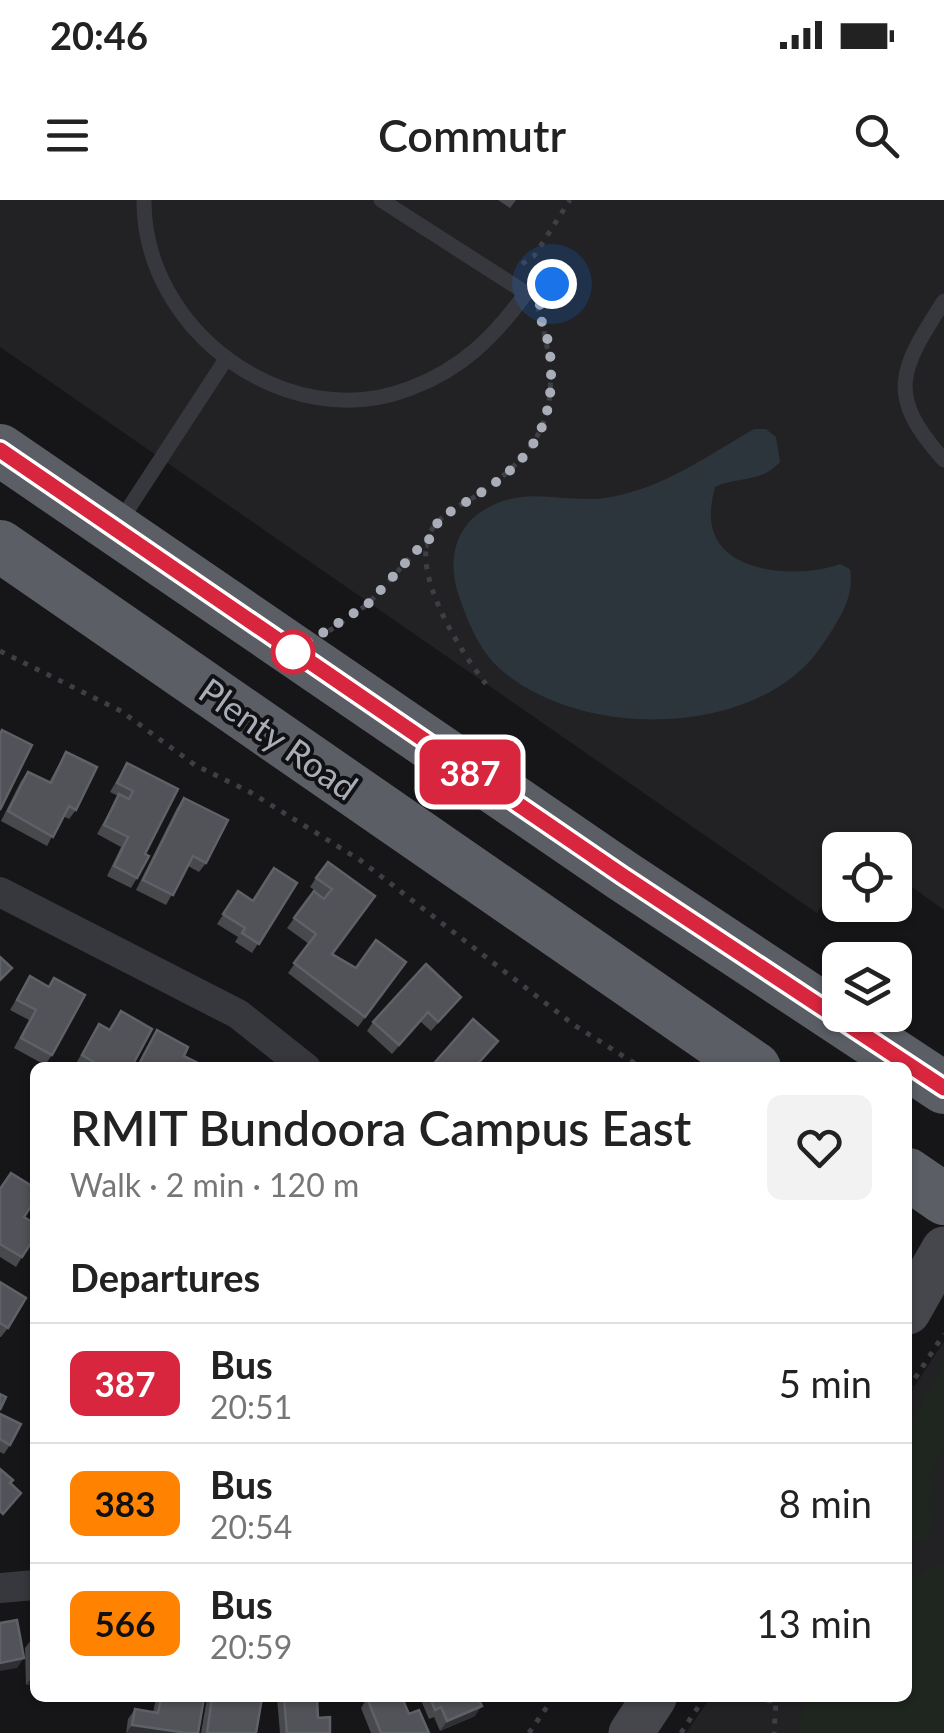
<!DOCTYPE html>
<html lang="en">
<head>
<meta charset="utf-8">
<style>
  body { margin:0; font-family:Lato,sans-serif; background:#f2f2f2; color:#222; height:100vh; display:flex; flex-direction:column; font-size:38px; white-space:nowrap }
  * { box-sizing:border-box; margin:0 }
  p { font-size:32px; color:#767676 }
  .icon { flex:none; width:55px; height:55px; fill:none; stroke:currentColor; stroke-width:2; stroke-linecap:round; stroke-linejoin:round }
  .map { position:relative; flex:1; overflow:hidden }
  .details { position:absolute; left:30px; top:862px; width:882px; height:640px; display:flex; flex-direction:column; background:#fff; border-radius:15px; box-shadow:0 2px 8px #0004 }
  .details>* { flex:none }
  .badge { padding:0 20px; border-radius:15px; font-size:35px; line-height:65px }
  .tools { position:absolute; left:822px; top:632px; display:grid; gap:20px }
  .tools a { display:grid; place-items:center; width:90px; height:90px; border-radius:15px; background:#fff; box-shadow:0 2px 8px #0004; font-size:50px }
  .you { position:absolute; width:50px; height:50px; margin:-25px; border:8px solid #fff; border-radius:50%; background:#1a73e8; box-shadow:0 0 0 15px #1a73e833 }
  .map>.badge { position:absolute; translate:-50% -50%; box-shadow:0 0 0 5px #fff }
  h2 { padding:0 40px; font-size:38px; line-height:90px }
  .round { display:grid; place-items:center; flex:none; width:105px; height:105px; border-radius:15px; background:#f2f2f2 }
  .overview { display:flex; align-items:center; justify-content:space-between; height:170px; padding:0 40px }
  h1 { font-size:48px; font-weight:600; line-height:75px }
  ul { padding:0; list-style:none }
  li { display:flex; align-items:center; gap:30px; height:120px; padding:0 40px; border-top:2px solid #e0e0e0 }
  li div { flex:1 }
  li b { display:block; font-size:38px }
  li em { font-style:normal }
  li .badge { min-width:110px; font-weight:700; text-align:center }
  .status { display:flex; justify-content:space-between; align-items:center; height:70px; padding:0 50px; background:#fff; direction:ltr }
  .status svg { height:28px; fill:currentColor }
  header { display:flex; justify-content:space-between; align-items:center; height:130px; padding:0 40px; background:#fff; font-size:45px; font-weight:600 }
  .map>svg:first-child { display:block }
</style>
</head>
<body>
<div class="status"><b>20:46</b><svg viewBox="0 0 49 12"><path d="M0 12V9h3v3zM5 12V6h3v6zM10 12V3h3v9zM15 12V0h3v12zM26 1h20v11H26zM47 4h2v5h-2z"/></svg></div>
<header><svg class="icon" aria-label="menu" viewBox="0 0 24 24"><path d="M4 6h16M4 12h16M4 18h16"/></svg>Commutr<svg class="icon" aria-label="search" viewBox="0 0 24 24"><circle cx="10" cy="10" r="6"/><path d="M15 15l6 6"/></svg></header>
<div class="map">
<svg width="944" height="1533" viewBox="0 0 944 1533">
  <rect width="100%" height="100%" fill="#161618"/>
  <!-- built -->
  <g fill="#222225">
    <path d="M0,0H944V710L895,675V650L857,648L840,650V675L817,713L0,147Z"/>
    <path d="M944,1141V1533H686L710,1498H908V1196Z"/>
  </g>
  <!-- green -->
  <g fill="#1e261f">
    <path d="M944,1163V1249L929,1275C939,1300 937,1318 924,1342L908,1343V1227Z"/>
    <path d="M944,1362V1533H796L808,1498H908V1380Z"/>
  </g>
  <!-- water -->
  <path fill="#2c353c" d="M754,229H766L776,237L780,262C761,283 739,276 715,287C712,300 709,313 712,326C722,376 803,378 840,364L850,369C854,393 844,411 831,432C823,444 814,458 803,468C729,538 575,535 500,469C478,449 466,418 457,390C449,362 454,332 478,314C523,281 564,306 611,297C663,288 709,255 754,229Z"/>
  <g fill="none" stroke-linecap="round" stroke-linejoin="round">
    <!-- path -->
    <g stroke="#3d3f44" stroke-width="5" stroke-dasharray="5 8" stroke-linecap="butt">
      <path d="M522,64L534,56L570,0"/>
      <path d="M536,71L552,83L546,95"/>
      <path d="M329,431L368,404L418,349L428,345"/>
      <path d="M0,451L121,511L195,565L250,592L360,660L574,825L642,868"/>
      <path d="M486,484C461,452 409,372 431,331C441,313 462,305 479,294C556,242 562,193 538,109"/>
      <path d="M908,1189L944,1134"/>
      <path d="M754,1498L776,1502L774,1533"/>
      <path d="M529,1533L553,1498"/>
      <path d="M681,1533L704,1498"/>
    </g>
    <!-- service -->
    <g stroke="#37383d" stroke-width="15">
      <path d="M144,0C143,130 287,237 411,188C462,169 495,136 526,93L381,0"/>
      <path d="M944,101C901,168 884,194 944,260"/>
      <path d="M119,323L226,159"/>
    </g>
    <!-- minor -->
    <g stroke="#37383d" stroke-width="30">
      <path d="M0,692L238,814L306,868"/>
      <path d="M0,1388L35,1385"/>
    </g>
    <!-- secondary -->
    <g stroke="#45474d" stroke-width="45">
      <path d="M908,1112L944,1049"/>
      <path d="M631,1533L654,1498"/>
    </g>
    <!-- trunk -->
    <g stroke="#5b5e65" stroke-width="52">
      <path d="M0,250L623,676L944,888"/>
      <path d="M0,346L755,868"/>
      <path d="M908,974L944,999"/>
    </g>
  </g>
  <!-- wall -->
  <g fill="#47494d">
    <path d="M498,0H516L510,8Z"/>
    <path d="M66,552L76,610L69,619L63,616L47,646L1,621L21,581L28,572L49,582Z"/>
    <path d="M127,563L145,654L137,678L131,688L107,676L121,647L97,634L118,596L110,592Z"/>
    <path d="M184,598L206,663L199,672L188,666L166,705L136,690L177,608Z"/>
    <path d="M316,678L375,696L333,754L356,768L406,762L358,827L288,773L309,744L287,728L314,691L325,698L310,687Z"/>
    <path d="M297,683L252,753L235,742L238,737L217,724L238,691L253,700Z"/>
    <path d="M30,776L48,786L54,778L52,855L45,865L14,848L29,820L10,810Z"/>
    <path d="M461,797L431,831L421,822L392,854L367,831L373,822Z"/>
    <path d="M121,811L131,868H80L75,865L99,824L109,829Z"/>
    <path d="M0,988L24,1017L22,1057L16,1067L0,1057Z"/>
    <path d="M0,1082L8,1128L1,1137H0Z"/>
    <path d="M0,1214L10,1245L4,1254L0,1252Z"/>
    <path d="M32,1439H35V1495V1485H26L25,1448Z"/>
    <path d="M156,1498H204L198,1533H126L128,1519L135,1509L153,1513Z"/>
    <path d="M207,1498H262L256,1533H201Z"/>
    <path d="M277,1498H317L318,1518L330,1533H280Z"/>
    <path d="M367,1498L409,1514L429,1533H371L361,1508Z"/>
    <path d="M420,1498H478L475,1516L440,1531L434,1517L429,1519Z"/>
  </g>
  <!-- shaded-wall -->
  <g fill="#2f3033">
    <path d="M428,812L421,822L392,854L399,845Z"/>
    <path d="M24,1458L17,1468L0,1471V1463Z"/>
    <path d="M33,1476H35V1485H26Z"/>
    <path d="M88,1498H112L109,1501H85Z"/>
    <path d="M482,1506L475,1516L440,1531L447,1521Z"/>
    <path d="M132,1525L187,1533H126Z"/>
  </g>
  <!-- building -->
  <g fill="#525359" stroke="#5f6168" stroke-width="2.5">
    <path d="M2,530L32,545L0,610V534Z"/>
    <path d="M66,552L97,567L76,610L69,606L53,637L8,611L28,572L51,583Z"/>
    <path d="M127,563L178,589L145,654L149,656L137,678L114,666L128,637L104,625L119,594L129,599L133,591L117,583Z"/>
    <path d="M184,598L228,620L206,663L193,656L173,695L143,680Z"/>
    <path d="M328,662L375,696L332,754L356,768L376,740L406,762L365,817L294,763L316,734L294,718L314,691L324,699L332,689L316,678Z"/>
    <path d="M274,668L297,683L259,744L242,733L245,728L223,714L238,691L253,701Z"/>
    <path d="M0,757L12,768L0,780Z"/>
    <path d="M426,764L461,797L438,822L428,812L399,845L373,822Z"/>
    <path d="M30,776L49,787L54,778L85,795L52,855L21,838L36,810L17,800Z"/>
    <path d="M121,811L152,829L131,868H104L82,855L99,824L110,830Z"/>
    <path d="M473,819L498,841L474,868H430Z"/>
    <path d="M157,830L188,847L184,856L200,864L198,868H137Z"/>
    <path d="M11,973L35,988V1000L24,1017L35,1024V1037L22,1057L0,1044V989Z"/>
    <path d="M0,1082L26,1098L8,1128L0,1123Z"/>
    <path d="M0,1194L6,1197L0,1210Z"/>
    <path d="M0,1214L21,1224L10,1245L0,1239Z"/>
    <path d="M0,1269L13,1280L10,1283L21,1293L3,1314L0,1311Z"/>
    <path d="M17,1420L24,1458L0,1463V1423Z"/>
    <path d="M32,1439H35V1476H33Z"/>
    <path d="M161,1498H204L198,1533H187L132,1525L135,1509L158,1513Z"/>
    <path d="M212,1498H262L256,1533H207Z"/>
    <path d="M284,1498H317L318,1518L330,1517V1533H287Z"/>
    <path d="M367,1498H402L409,1514L419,1510L429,1533H381Z"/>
    <path d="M430,1498H478L482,1506L447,1521L441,1507L435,1510Z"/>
  </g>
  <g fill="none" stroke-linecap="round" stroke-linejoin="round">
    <defs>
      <path id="line" d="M0,250L623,676L944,888"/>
    </defs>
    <!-- line casing -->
    <use href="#line" stroke="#fff" stroke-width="22"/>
    <!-- line -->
    <use href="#line" stroke="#d7263d" stroke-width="15"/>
    <!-- walk -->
    <path stroke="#a8adb8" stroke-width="10" stroke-dasharray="0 18" d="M293,452L368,404L418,349L428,345C431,322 449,312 468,301C529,263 557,230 550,153C549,138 541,123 538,108L552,84"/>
  </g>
  <!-- markers -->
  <circle fill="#fff" stroke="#d7263d" stroke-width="5" cx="293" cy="452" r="20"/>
  <g text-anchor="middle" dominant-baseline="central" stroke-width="8" stroke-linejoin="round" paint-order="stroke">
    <!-- street labels -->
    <g font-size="35" fill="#a8adb8" stroke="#111113">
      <text transform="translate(279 538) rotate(35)">Plenty Road</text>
    </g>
  </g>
</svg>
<div class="tools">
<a><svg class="icon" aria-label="locate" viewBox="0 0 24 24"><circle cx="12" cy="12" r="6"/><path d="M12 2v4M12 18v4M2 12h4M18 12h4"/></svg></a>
<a><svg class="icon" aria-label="layers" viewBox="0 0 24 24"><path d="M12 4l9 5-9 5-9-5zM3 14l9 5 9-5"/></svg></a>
</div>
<div class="you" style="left:552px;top:84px"></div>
<b class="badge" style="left:470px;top:572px;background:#d7263d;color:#fff">387</b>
<section class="details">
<div class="overview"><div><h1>RMIT Bundoora Campus East</h1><p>Walk · 2 min · 120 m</p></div><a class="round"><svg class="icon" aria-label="heart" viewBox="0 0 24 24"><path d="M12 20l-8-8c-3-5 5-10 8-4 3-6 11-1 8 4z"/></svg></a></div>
<h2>Departures</h2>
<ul>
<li><span class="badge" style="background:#d7263d;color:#fff">387</span><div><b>Bus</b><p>20:51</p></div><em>5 min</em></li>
<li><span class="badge" style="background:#ff8200;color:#111">383</span><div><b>Bus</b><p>20:54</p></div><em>8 min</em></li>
<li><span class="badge" style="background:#ff8200;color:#111">566</span><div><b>Bus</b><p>20:59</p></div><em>13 min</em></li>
</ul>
</section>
</div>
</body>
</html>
